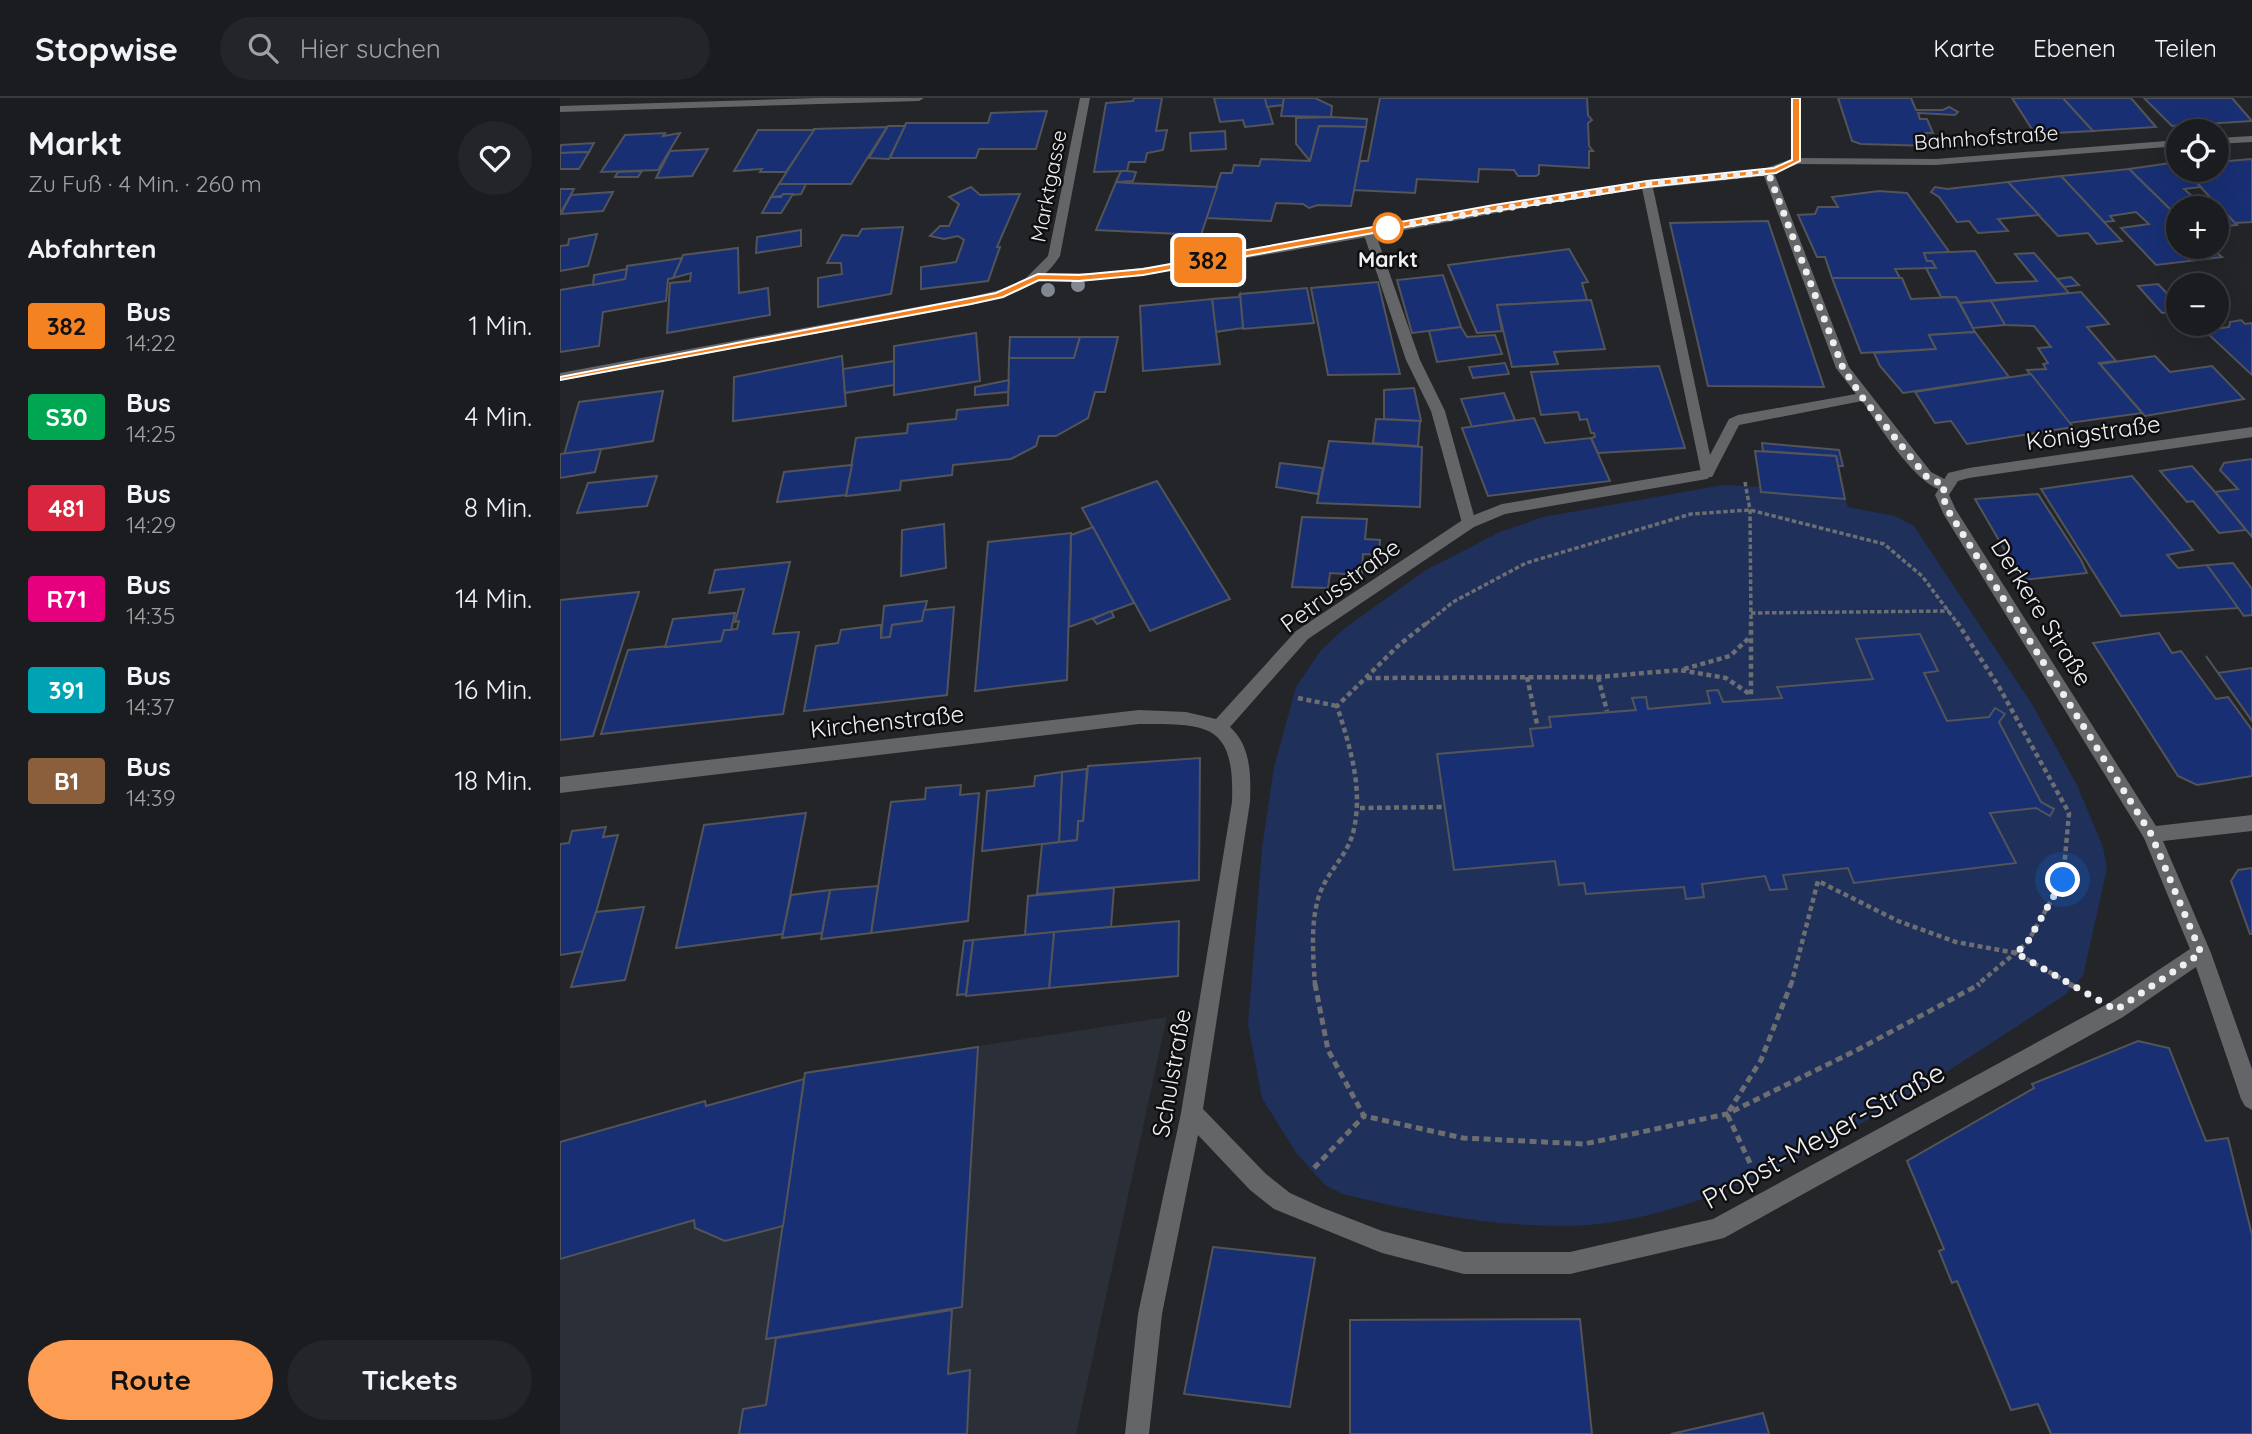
<!DOCTYPE html>
<html lang="de">
<head>
<meta charset="utf-8">
<style>
  body { margin:0; font-family:Quicksand,sans-serif; background:#242528; color:#f1f3f6; height:100vh; display:flex; flex-direction:column; font-size:26px; white-space:nowrap }
  * { box-sizing:border-box; margin:0 }
  p { font-size:23px; color:#a0a1a4 }
  .icon { flex:none; width:38px; height:38px; fill:none; stroke:currentColor; stroke-width:2; stroke-linecap:round; stroke-linejoin:round }
  .map { position:relative; flex:1; overflow:hidden }
  .drawer { display:flex; flex-direction:column; background:#1b1c1f; width:560px }
  .drawer>* { flex:none }
  .badge { padding:0 14px; border-radius:5px; font-size:24px; line-height:46px }
  .fabs { position:absolute; left:1606px; top:21px; display:grid; gap:14px }
  .fabs a { display:grid; place-items:center; width:63px; height:63px; border-radius:50%; background:#1b1c1f; box-shadow:0 7px 28px #0002,0 0 0 2px #393a3d; font-size:35px }
  .you { position:absolute; width:35px; height:35px; margin:-18px; border:5px solid #fff; border-radius:50%; background:#1a73e8; box-shadow:0 0 0 10px #1a73e833 }
  .map>.badge { position:absolute; translate:-50% -50%; box-shadow:0 0 0 4px #fff }
  h2 { padding:0 28px; font-size:26px; line-height:63px }
  .round { display:grid; place-items:center; flex:none; width:74px; height:74px; border-radius:37px; background:#242528 }
  .summary { display:flex; align-items:center; justify-content:space-between; height:119px; padding:0 28px }
  h1 { font-size:33px; font-weight:700; line-height:52px }
  .button { display:flex; gap:14px; margin-top:auto; padding:14px 28px }
  .button a { flex:1; height:80px; border-radius:42px; background:#fd9d54; color:#111; font-size:28px; font-weight:700; line-height:80px; text-align:center }
  .button a+a { background:#242528; color:#f1f3f6 }
  ul { padding:0; list-style:none }
  li { display:flex; align-items:center; gap:21px; height:91px; padding:0 28px }
  li div { flex:1 }
  li b { display:block; font-size:26px }
  li em { font-style:normal }
  li .badge { min-width:77px; font-weight:700; text-align:center }
  header { display:flex; align-items:center; gap:42px; box-sizing:border-box; height:98px; padding:0 35px; background:#1b1c1f; border-bottom:2px solid #393a3d }
  header strong { font-size:33px }
  nav { display:flex; gap:38px; margin-inline-start:auto; font-size:24px }
  .search { width:490px; height:63px; background:#242528; display:flex; align-items:center; gap:18px; box-sizing:border-box; padding:0 24px; border-radius:38px; color:#a0a1a4; font-size:26px }
  main { display:flex; flex:1; min-height:0 }
  .map>svg:first-child { display:block }
</style>
</head>
<body>
<header>
<strong>Stopwise</strong>
<div class="search"><svg class="icon" aria-label="search" viewBox="0 0 24 24"><circle cx="10" cy="10" r="6"/><path d="M15 15l6 6"/></svg>Hier suchen</div>
<nav><a>Karte</a><a>Ebenen</a><a>Teilen</a></nav>
</header>
<main>
<section class="drawer">
<div class="summary"><div><h1>Markt</h1><p>Zu Fuß · 4 Min. · 260 m</p></div><a class="round"><svg class="icon" aria-label="heart" viewBox="0 0 24 24"><path d="M12 20l-8-8c-3-5 5-10 8-4 3-6 11-1 8 4z"/></svg></a></div>
<h2>Abfahrten</h2>
<ul>
<li><span class="badge" style="background:#f58220;color:#111">382</span><div><b>Bus</b><p>14:22</p></div><em>1 Min.</em></li>
<li><span class="badge" style="background:#00a651;color:#fff">S30</span><div><b>Bus</b><p>14:25</p></div><em>4 Min.</em></li>
<li><span class="badge" style="background:#d7263d;color:#fff">481</span><div><b>Bus</b><p>14:29</p></div><em>8 Min.</em></li>
<li><span class="badge" style="background:#e6007e;color:#fff">R71</span><div><b>Bus</b><p>14:35</p></div><em>14 Min.</em></li>
<li><span class="badge" style="background:#00a3b4;color:#fff">391</span><div><b>Bus</b><p>14:37</p></div><em>16 Min.</em></li>
<li><span class="badge" style="background:#8b5e3c;color:#fff">B1</span><div><b>Bus</b><p>14:39</p></div><em>18 Min.</em></li>
</ul>
<div class="button"><a>Route</a><a>Tickets</a></div>
</section>
<div class="map">
<svg width="1692" height="1336" viewBox="0 0 1692 1336">
  <rect width="100%" height="100%" fill="#242529"/>
  <!-- built -->
  <path fill="#2b2f38" d="M607,919L516,1336H0V1044L145,1003L146,1008L244,981L245,975Z"/>
  <!-- green -->
  <path fill="#1f305a" d="M1163,387L1200,389L1201,394L1285,401L1288,409L1335,418L1354,428L1472,606L1517,687L1543,749L1547,770L1523,878L1505,897C1370,984 1167,1129 1002,1128C927,1128 855,1114 783,1096L765,1087L737,1056L702,1000L688,927L702,750L714,669L736,589L761,552L785,530L866,472L940,434L983,419Z"/>
  <!-- building -->
  <g fill="#182f74" stroke="#525458" stroke-width="2">
    <path d="M574,0H602L596,33L607,32L603,52L587,55L585,64H569L567,73L534,74L546,5L573,3Z"/>
    <path d="M654,0H705L713,26L685,29L683,22L660,24Z"/>
    <path d="M705,0H724L723,7L707,9Z"/>
    <path d="M724,0H755L772,8L771,19L721,18Z"/>
    <path d="M820,0H1027L1028,17L1032,22L1028,25L1029,48L1033,53H1029V70L979,67V76L976,78H958L954,72L919,71L918,84L857,81L855,95L793,92L800,63H808Z"/>
    <path d="M1278,0H1351L1356,12H1383L1389,9L1398,14L1395,17L1358,15L1360,21H1367L1373,35H1365L1371,48L1301,46L1292,43Z"/>
    <path d="M1452,0H1503L1533,33L1475,36Z"/>
    <path d="M1503,0H1571L1596,29L1533,33Z"/>
    <path d="M1584,0H1672L1692,23L1612,28Z"/>
    <path d="M487,13L476,51H419L416,60H330L346,25H428L431,15Z"/>
    <path d="M771,19L807,21L806,29L759,28L750,63L736,46V20Z"/>
    <path d="M328,28H345L329,61L309,60Z"/>
    <path d="M759,28L806,29L791,108L758,107L749,110L743,106L716,105L711,123L646,120L661,75H672L674,67L699,68L701,61L750,63Z"/>
    <path d="M327,29L291,86H219L254,31Z"/>
    <path d="M198,32H254L226,74H200L202,71L174,73Z"/>
    <path d="M665,33L666,51L631,53L630,35Z"/>
    <path d="M105,35L103,38L120,35L98,72L41,74L65,37Z"/>
    <path d="M34,45L29,54L0,55L1,47Z"/>
    <path d="M148,51L132,78L96,80L110,53Z"/>
    <path d="M29,54L19,71H0V55Z"/>
    <path d="M1692,61V124L1675,125L1624,72H1657V64Z"/>
    <path d="M1617,64L1619,72H1624L1641,89L1624,91L1641,106L1656,105L1677,127L1657,129V110H1619V120L1569,71Z"/>
    <path d="M1569,71L1619,120V149H1650L1662,159L1596,167L1561,130L1589,126L1576,114L1550,118L1554,123L1544,124L1501,78Z"/>
    <path d="M82,73L78,79H55L58,74Z"/>
    <path d="M561,73H567L576,74L573,83L556,84Z"/>
    <path d="M1501,78L1544,124L1562,143L1537,146L1528,135L1498,138L1448,84Z"/>
    <path d="M556,84L568,85L657,89L641,137L536,132Z"/>
    <path d="M1448,84L1479,117L1438,121L1448,133L1418,135L1409,123L1397,124L1379,99L1371,94L1375,89L1387,91Z"/>
    <path d="M219,86H246L241,96L211,99Z"/>
    <path d="M411,89L420,97L460,96L437,149H440L428,183L361,191V169L396,164L404,142L398,138L384,141L370,138L380,128H389L399,106L389,99Z"/>
    <path d="M0,91H14L0,116Z"/>
    <path d="M1319,93L1347,95L1390,155H1364L1367,163H1372L1376,170L1335,171L1340,180H1272L1265,159H1257L1238,117L1255,116L1258,109H1278L1272,99Z"/>
    <path d="M53,94L43,113L1,116L11,97Z"/>
    <path d="M223,96H233L221,115H202L211,99H221Z"/>
    <path d="M1208,123L1264,289L1148,288L1110,125Z"/>
    <path d="M343,129L331,196L258,209V180L282,176L281,165H267L282,137L298,138L302,131Z"/>
    <path d="M241,132V148L196,155L197,139Z"/>
    <path d="M37,136L28,168L0,173V148L8,147L9,141Z"/>
    <path d="M178,150L179,195L208,190L210,217L107,235L110,185L130,183L131,175L113,180L123,157Z"/>
    <path d="M1009,151L1028,184L1022,185L1027,202L937,207L942,233L917,235L888,167Z"/>
    <path d="M1415,153L1436,185L1477,183L1455,156L1474,155L1509,195L1400,205L1396,199H1381L1366,170H1376L1372,163H1367L1364,155Z"/>
    <path d="M122,160L113,180L108,181L106,203L43,214L39,248L0,254V192L65,181L67,168Z"/>
    <path d="M67,171L65,181L33,187L34,177Z"/>
    <path d="M883,177L901,229L852,235L837,182Z"/>
    <path d="M1511,179L1519,187L1504,189L1497,181Z"/>
    <path d="M1272,180H1342L1351,201L1396,199L1415,234L1369,237L1376,251L1301,255Z"/>
    <path d="M818,184L840,276L768,277L751,190Z"/>
    <path d="M1598,186L1619,208V213L1602,215L1578,188Z"/>
    <path d="M747,190L754,225L683,231L680,196Z"/>
    <path d="M1521,194L1549,226L1527,229L1556,263L1539,265L1582,315L1509,325L1467,272L1486,271L1483,266L1488,265L1478,250L1491,249L1474,228L1445,227L1431,203Z"/>
    <path d="M680,196L683,230L655,234L652,201L678,199Z"/>
    <path d="M652,201L660,266L583,273L580,208Z"/>
    <path d="M1031,202L1045,251L994,254L998,266L952,269L937,207Z"/>
    <path d="M1431,203L1445,227L1413,230L1400,205Z"/>
    <path d="M1681,222L1685,226L1692,225V277L1645,233L1669,229L1670,224Z"/>
    <path d="M901,229L907,239L935,237L942,256L877,264L869,233Z"/>
    <path d="M1415,234L1449,279L1343,295L1320,268L1314,255L1376,251L1369,237Z"/>
    <path d="M416,235L420,283L334,297V248Z"/>
    <path d="M450,239H520L514,260H449Z"/>
    <path d="M520,239H558L545,294H535L528,320L496,338H479L476,348L451,361L393,367L392,377L341,383L340,392L286,398L296,340L347,335L348,326L396,321L397,312L448,307L449,260H514Z"/>
    <path d="M282,258L286,308L173,323L174,279Z"/>
    <path d="M1595,258L1610,274L1652,268L1684,301L1585,318L1540,266Z"/>
    <path d="M334,263V287L285,295L283,271Z"/>
    <path d="M945,265L949,276L913,280L909,269Z"/>
    <path d="M1099,268L1125,350L1038,355L1031,340L1035,339L1034,335H1031L1027,321L1020,322L1018,314L981,317L971,274Z"/>
    <path d="M1471,276L1513,329L1407,346L1391,323L1375,325L1355,294Z"/>
    <path d="M449,282L448,294L415,297V289Z"/>
    <path d="M854,290L861,323L824,321V292Z"/>
    <path d="M103,293L93,343L4,357L19,304Z"/>
    <path d="M944,295L955,322L912,329L901,301Z"/>
    <path d="M974,320L985,345L1031,340L1050,383L928,398L902,330Z"/>
    <path d="M816,321L860,323L858,348L813,345Z"/>
    <path d="M769,343L862,349L860,409L757,405Z"/>
    <path d="M1202,345L1279,352L1283,368H1278L1276,358L1203,353Z"/>
    <path d="M41,351L35,374L0,380V356Z"/>
    <path d="M1195,353L1276,358L1285,401L1201,394Z"/>
    <path d="M1692,361V439L1655,394L1678,391L1660,372L1664,365Z"/>
    <path d="M720,365L763,370L758,396L716,389Z"/>
    <path d="M292,367L286,397L217,404L224,374Z"/>
    <path d="M1632,368L1655,394L1686,432L1659,435L1633,403L1627,404L1600,373Z"/>
    <path d="M97,378L87,408L17,415L28,385Z"/>
    <path d="M1572,378L1633,452L1607,457L1618,470L1647,467L1679,510L1561,518L1481,391Z"/>
    <path d="M597,383L670,501L590,533L522,410Z"/>
    <path d="M1478,396L1521,462L1527,475L1462,482L1415,401Z"/>
    <path d="M742,419L807,421L805,441L820,442L819,457L803,456L802,477L770,475L768,490L732,489Z"/>
    <path d="M384,426L386,470L341,478L342,432Z"/>
    <path d="M533,429L574,505L509,529L511,437Z"/>
    <path d="M511,435L507,582L415,593L428,444Z"/>
    <path d="M230,464L213,536L239,534L223,616L41,636L68,552L161,543L164,532L177,531L179,523L175,524L184,491L149,495L155,472Z"/>
    <path d="M1673,465L1692,491V517L1684,518L1647,467Z"/>
    <path d="M79,494L33,638L0,642V502Z"/>
    <path d="M367,503L362,523L332,527L330,539L321,540L324,508Z"/>
    <path d="M394,509L387,597L244,613L256,548L278,545L281,532L321,527V540L330,539L332,527L362,523L364,512Z"/>
    <path d="M551,513L554,519L537,526L533,521Z"/>
    <path d="M175,515L171,532H164L161,543L105,549L113,521Z"/>
    <path d="M1599,535L1612,555L1621,553L1656,601L1668,599L1692,632V678L1637,687L1618,678L1533,545Z"/>
    <path d="M1360,536L1378,573L1364,575L1387,623L1429,619L1435,610L1445,616L1439,624L1481,704L1494,711L1490,718L1476,710L1430,715L1456,765L1294,785L1288,770L1223,777L1227,791L1210,792L1205,778L1142,786L1144,799L1126,801L1124,789L1026,796L1024,785L999,787L995,763L894,772L877,656L973,648L970,631L991,629L989,619L1076,612L1072,600L1086,599L1088,611L1150,605L1147,593L1158,592L1163,604L1222,600L1217,589L1313,581L1296,541Z"/>
    <path d="M1646,558L1658,575L1692,570V623Z"/>
    <path d="M640,660L639,782L477,796L482,746L517,742L518,723H523L528,668Z"/>
    <path d="M527,671L523,723H518L517,742L499,744L502,674Z"/>
    <path d="M502,674L499,744L422,753L427,693L474,688L475,678Z"/>
    <path d="M401,687L400,697L419,695L408,823L311,835L331,704L365,701L366,690Z"/>
    <path d="M246,715L223,836L116,850L144,727Z"/>
    <path d="M46,729L43,739L58,737L25,853L0,857V746L9,745L12,733Z"/>
    <path d="M1692,770V836H1690L1671,783L1678,772Z"/>
    <path d="M318,788L311,835L261,841L270,792Z"/>
    <path d="M554,790L551,829L465,837L468,798Z"/>
    <path d="M270,792L262,835L222,840L231,797Z"/>
    <path d="M84,809L65,882L11,889L36,814Z"/>
    <path d="M619,823L618,878L489,890L494,834Z"/>
    <path d="M494,834L489,890L406,898L413,842Z"/>
    <path d="M413,842L406,896L397,897L404,843Z"/>
    <path d="M1578,943L1609,950L1646,1043L1668,1040L1692,1137V1336H1491L1478,1306L1451,1312L1397,1183L1392,1185L1379,1153L1384,1151L1347,1063L1474,990L1472,986Z"/>
    <path d="M418,949L402,1209L206,1241L245,975Z"/>
    <path d="M244,981L223,1128L165,1143L135,1130L134,1122L0,1161V1044L145,1003L146,1008Z"/>
    <path d="M653,1149L755,1160L730,1309L624,1296Z"/>
    <path d="M392,1212L388,1276L410,1272L407,1336H179L183,1311L206,1307L216,1240Z"/>
    <path d="M1020,1221L1032,1336H790V1222Z"/>
    <path d="M1203,1315L1209,1336H1111Z"/>
  </g>
  <g fill="none" stroke-linecap="round" stroke-linejoin="round">
    <!-- path-far2 -->
    <g stroke="#6d6e72" stroke-width="3.5" stroke-dasharray="4.5 2.5" stroke-linecap="butt">
      <path d="M1185,384L1190,412L1191,526"/>
      <path d="M1191,515L1389,513"/>
      <path d="M866,526L893,504L966,465L1131,416L1190,412L1324,446L1362,478L1398,526"/>
    </g>
    <!-- path-far1 -->
    <g stroke="#6d6e72" stroke-width="4.5" stroke-dasharray="5 3.5" stroke-linecap="butt">
      <path d="M1397,524L1439,589L1509,715L1503,782L1467,845L1417,887"/>
      <path d="M1124,571L1170,558L1191,538"/>
      <path d="M967,579L977,626"/>
      <path d="M1038,579L1047,613"/>
      <path d="M807,580L1038,579L1120,572L1166,580L1191,597V524"/>
      <path d="M738,600L777,608"/>
      <path d="M800,710L884,709"/>
      <path d="M755,887C753,857 749,814 764,786C774,767 787,756 793,735C804,692 790,649 777,608L839,547L868,524"/>
      <path d="M1231,887L1258,783L1338,823L1396,844L1456,855L1512,887"/>
    </g>
    <!-- path -->
    <g stroke="#6d6e72" stroke-width="5" stroke-dasharray="7 4.5" stroke-linecap="butt">
      <path d="M755,886L768,952L804,1018L903,1040L1024,1046L1167,1016L1299,951L1420,886"/>
      <path d="M1509,886L1515,889"/>
      <path d="M1190,1065L1167,1016L1201,962L1231,886"/>
      <path d="M754,1070L804,1018"/>
    </g>
    <!-- service -->
    <path fill="#646567" fill-rule="evenodd" d="M809,130L815,134L860,262L885,313L916,425L914,429L909,430L902,425L871,313L846,262L803,134Z"/>
    <!-- pedestrian -->
    <g fill="#646567" fill-rule="evenodd">
      <path d="M1231,0H1241V60L1376,61L1619,42V48L1376,67L1238,66L1214,75L1289,269L1371,374L1390,384V392C1362,399 1317,324 1302,303L1179,327L1152,379H1142L1082,90C1001,98 505,206 472,179L478,175H538L597,168L1064,86L1204,71L1231,61ZM1204,78L1276,270L1296,296L1178,317L1169,321L1150,357L1093,90Z"/>
      <path d="M1692,38V44L1657,46V40Z"/>
    </g>
    <!-- minor -->
    <g fill="#646567" fill-rule="evenodd">
      <path d="M257,0H364L359,3L0,14V8Z"/>
      <path d="M520,0H530L500,158C479,191 447,199 411,207L0,283V275L411,199L443,191L465,181L488,158Z"/>
      <path d="M1692,329V339L1409,380L1398,383L1389,397L1396,412L1596,728L1692,717V733L1603,743L1651,855L1692,971V1012L1685,1008L1681,1001L1636,869L1563,919L1164,1140L1010,1176H904L822,1155L714,1111L690,1092L638,1037L602,1216L589,1336H565L578,1216L621,1015L672,704C675,625 648,626 579,626L0,695V679L579,612L626,614L656,621L736,533L904,421L942,406L1147,371L1152,373L1154,376L1147,381L945,416L914,429L748,541L670,629C691,648 691,677 690,704L643,1011L706,1076L730,1095L763,1110L822,1133L904,1154H1010L1153,1121L1549,905L1630,851L1584,740L1384,417L1375,397L1388,375L1409,370Z"/>
    </g>
  </g>
  <!-- trees -->
  <g fill="#828794">
    <circle cx="518" cy="187" r="7"/>
    <circle cx="488" cy="192" r="7"/>
  </g>
  <!-- line -->
  <path fill="#f58220" stroke="#fff" stroke-width="2" d="M1232,0H1240V63L1216,75L1087,89L934,113L583,177L519,183L479,182L443,199L411,206L0,282V279L411,200L436,195L478,176L519,177L583,171L934,107L1087,83L1214,70L1232,62Z"/>
  <g fill="none" stroke-linecap="round" stroke-linejoin="round">
    <!-- walk -->
    <path stroke="#eeeff2" stroke-width="7" stroke-dasharray="0 12.6" d="M828,130L1087,86L1208,74L1283,270L1302,299L1366,378L1385,388L1382,397L1389,414L1591,736L1641,855L1556,912L1456,855L1467,845L1503,782"/>
  </g>
  <!-- markers -->
  <circle fill="#fff" stroke="#f58220" stroke-width="3.5" cx="828" cy="130" r="14"/>
  <g text-anchor="middle" dominant-baseline="central" stroke-width="5" stroke-linejoin="round" paint-order="stroke">
    <!-- far-street labels -->
    <g font-size="21" fill="#eeeff2" stroke="#0e0e10">
      <text transform="translate(1426 39) rotate(-4)">Bahnhofstraße</text>
      <text transform="translate(488 88) rotate(-79)">Marktgasse</text>
    </g>
    <!-- far-stop labels -->
    <g font-size="21" font-weight="bold" fill="#eeeff2" stroke="#0e0e10">
      <text x="828" y="161">Markt</text>
    </g>
    <!-- street labels -->
    <g font-size="24" fill="#eeeff2" stroke="#0e0e10">
      <text transform="translate(1533 334) rotate(-8)">Königstraße</text>
      <text transform="translate(780 487) rotate(-36)">Petrusstraße</text>
      <text transform="translate(1482 514) rotate(58)">Derkere Straße</text>
      <text transform="translate(327 623) rotate(-6)">Kirchenstraße</text>
      <text transform="translate(611 975) rotate(-80)">Schulstraße</text>
    </g>
    <!-- near-street labels -->
    <g font-size="28" fill="#eeeff2" stroke="#0e0e10">
      <text transform="translate(1263 1037) rotate(-29)">Propst-Meyer-Straße</text>
    </g>
  </g>
</svg>
<div class="fabs">
<a><svg class="icon" aria-label="locate" viewBox="0 0 24 24"><circle cx="12" cy="12" r="6"/><path d="M12 2v4M12 18v4M2 12h4M18 12h4"/></svg></a>
<a>+</a>
<a>−</a>
</div>
<div class="you" style="left:1503px;top:782px"></div>
<b class="badge" style="left:648px;top:162px;background:#f58220;color:#111">382</b>
</div>
</main>
</body>
</html>
